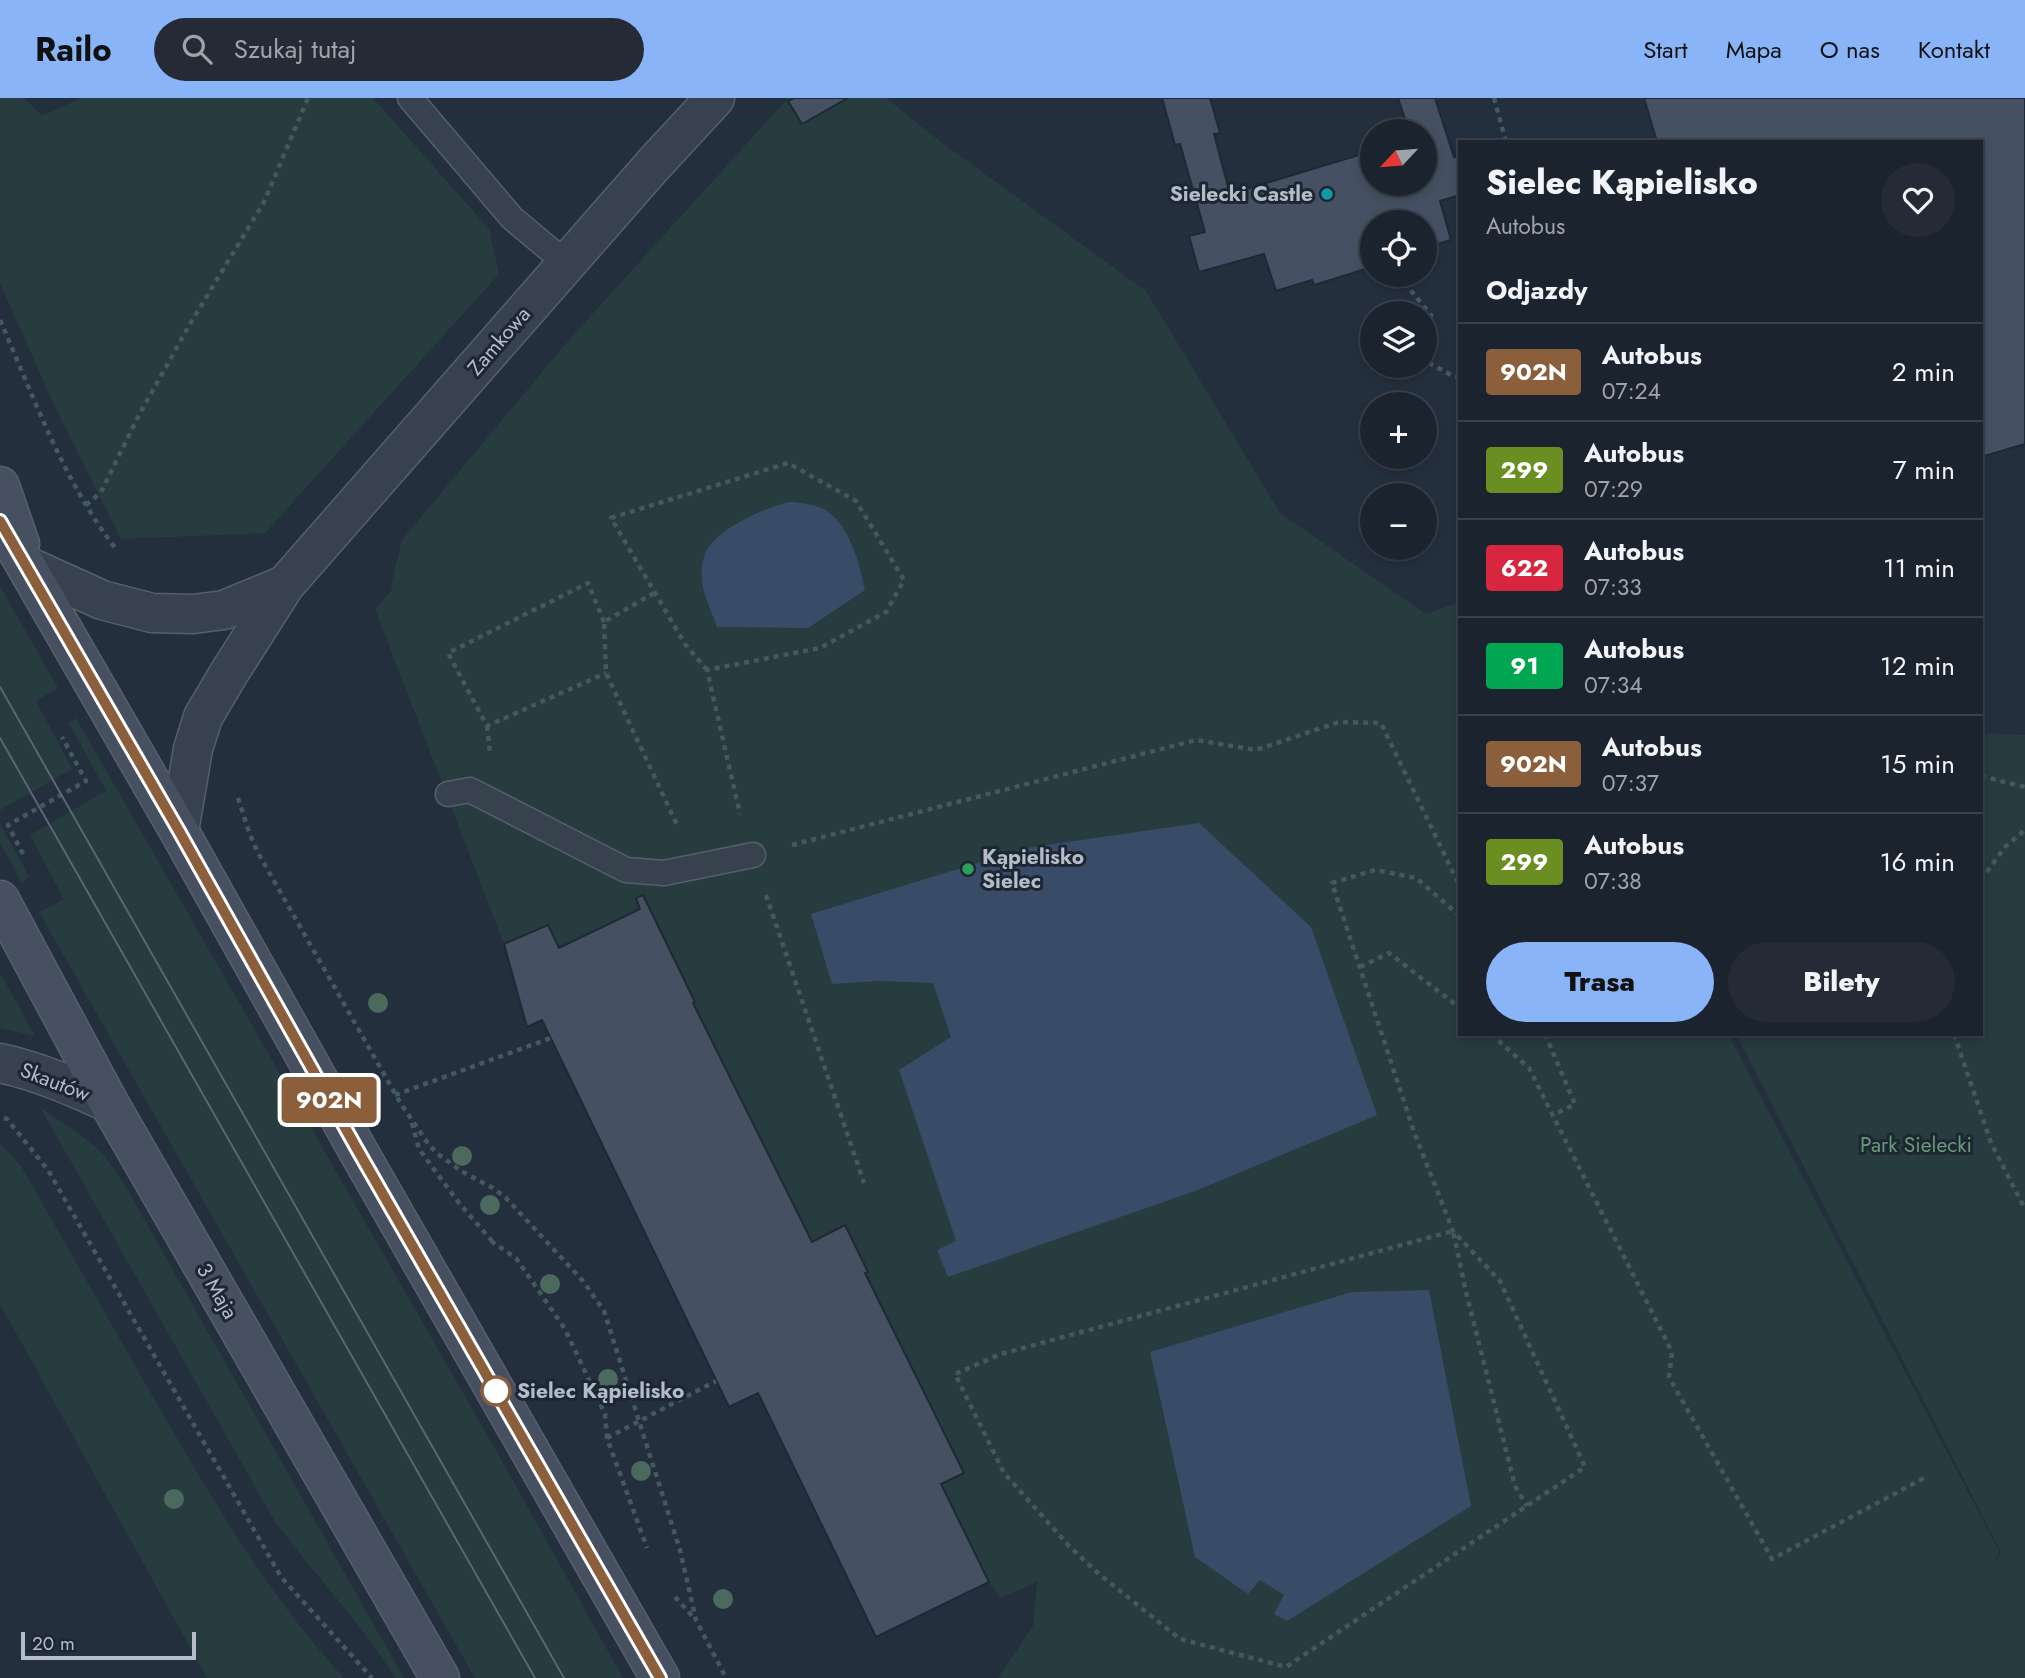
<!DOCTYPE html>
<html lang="pl">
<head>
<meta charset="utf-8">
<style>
  body { margin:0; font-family:Jost,sans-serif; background:#242b36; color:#f1f3f6; height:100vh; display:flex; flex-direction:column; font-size:26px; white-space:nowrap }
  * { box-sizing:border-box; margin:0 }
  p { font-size:23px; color:#a0a4aa }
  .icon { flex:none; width:38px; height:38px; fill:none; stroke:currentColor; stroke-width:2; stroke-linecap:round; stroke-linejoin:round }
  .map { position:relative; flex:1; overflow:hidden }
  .drawer { position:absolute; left:1458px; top:42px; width:525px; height:896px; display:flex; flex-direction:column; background:#1b232e; border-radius:0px; box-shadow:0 4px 10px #0003,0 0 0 2px #39404a }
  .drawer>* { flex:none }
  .badge { padding:0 14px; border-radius:5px; font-size:24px; line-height:46px }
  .needle { width:46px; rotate:244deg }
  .controls { position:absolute; left:1360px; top:21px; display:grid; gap:14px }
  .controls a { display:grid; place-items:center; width:77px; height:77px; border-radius:50%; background:#1b232e; box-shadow:0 4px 10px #0003,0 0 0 2px #39404a; font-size:35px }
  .scale { position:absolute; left:21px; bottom:18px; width:175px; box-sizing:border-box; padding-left:7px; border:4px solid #b4bcc9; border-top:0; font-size:19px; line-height:24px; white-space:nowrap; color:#b4bcc9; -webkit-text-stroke:5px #1d2633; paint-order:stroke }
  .map>.badge { position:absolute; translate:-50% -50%; box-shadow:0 0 0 4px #fff }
  h2 { padding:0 28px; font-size:26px; line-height:63px }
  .round { display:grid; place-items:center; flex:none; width:74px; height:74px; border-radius:37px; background:#242b36 }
  .head { display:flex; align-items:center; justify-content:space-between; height:119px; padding:0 28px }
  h1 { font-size:33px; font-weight:800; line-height:52px }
  .button { display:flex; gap:14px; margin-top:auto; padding:14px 28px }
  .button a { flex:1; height:80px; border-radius:42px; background:#8ab4f8; color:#111; font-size:28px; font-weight:800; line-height:80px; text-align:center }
  .button a+a { background:#242b36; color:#f1f3f6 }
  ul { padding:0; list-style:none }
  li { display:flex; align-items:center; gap:21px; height:98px; padding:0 28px; border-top:2px solid #39404a }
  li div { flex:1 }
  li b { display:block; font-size:26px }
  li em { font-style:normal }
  li .badge { min-width:77px; font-weight:700; text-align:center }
  header { display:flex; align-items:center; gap:42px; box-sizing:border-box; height:98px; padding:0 35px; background:#8ab4f8; color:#111 }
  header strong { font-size:33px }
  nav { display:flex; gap:38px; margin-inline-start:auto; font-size:24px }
  .search { width:490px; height:63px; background:#242b36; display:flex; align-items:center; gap:18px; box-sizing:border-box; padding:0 24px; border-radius:38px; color:#a0a4aa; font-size:26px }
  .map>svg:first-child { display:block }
</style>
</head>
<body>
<header>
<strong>Railo</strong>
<div class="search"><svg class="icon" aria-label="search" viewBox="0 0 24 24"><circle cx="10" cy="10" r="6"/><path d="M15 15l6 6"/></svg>Szukaj tutaj</div>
<nav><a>Start</a><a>Mapa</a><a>O nas</a><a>Kontakt</a></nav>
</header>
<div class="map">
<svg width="2025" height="1580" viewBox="0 0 2025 1580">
  <rect width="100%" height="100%" fill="#242f3e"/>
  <!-- green -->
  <g fill="#263c3f">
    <path d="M0,0H24L42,18L81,0H373L489,131L499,176L265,435L121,441L55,309L0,185Z"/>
    <path d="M788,0H886L937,41L1146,193L1280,415L1426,516L1459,504L1460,936H1728L1999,1453L1995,1466L2001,1454L1736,936H1981V635L2025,637V1580H998L1033,1528L1037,1484L1001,1500L988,1484L876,1539L758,1296L729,1309L543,922L527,929L504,846L375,511L392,492L391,487L402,442L568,243Z"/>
    <path d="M0,488L58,590L36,603L72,671L0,712Z"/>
    <path d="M76,620L502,1363L623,1580H475L39,814L64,801L30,737L106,693L69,625Z"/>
    <path d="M0,726L29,778L22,785L0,745Z"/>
    <path d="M0,875L35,938L0,930Z"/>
    <path d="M40,1009L86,1041L103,1056L123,1084L404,1580H395C361,1523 313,1476 274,1422Z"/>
    <path d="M0,1045L21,1068C65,1145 109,1222 153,1299C210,1398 267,1496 344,1580H207L0,1206Z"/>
  </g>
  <!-- water -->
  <g fill="#394c67">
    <path d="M789,404C801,405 816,406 827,413C851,430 859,465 865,492L808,530L717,529C712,514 703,497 702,482C701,476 702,465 704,459C712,432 764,410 789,404Z"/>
    <path d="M1199,725L1311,829L1377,1017L1198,1092L948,1179L937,1152L956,1143L899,972L951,939L933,885L878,883L832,886L811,816L1026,750Z"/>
    <path d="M1429,1192L1471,1408L1287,1523L1274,1516L1284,1497L1260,1482L1248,1496L1195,1459L1150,1254L1352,1194Z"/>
  </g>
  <!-- building -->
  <g fill="#455162" stroke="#1f2835" stroke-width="2">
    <path d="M794,0H848L802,26L788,3Z"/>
    <path d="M1162,0H1210L1220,35L1214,36L1230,96L1372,53V86H1424V33H1409L1398,0H1435L1454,59L1460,58V97L1440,103L1451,142L1424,150V124H1372V169L1314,187L1312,182L1276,193L1264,156L1199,174L1189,138L1205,134L1180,46L1175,47Z"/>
    <path d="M1644,0H2025V346L1981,359V44H1657Z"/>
    <path d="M643,797L695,904L693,905L812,1144L845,1127L868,1174L865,1175L964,1375L941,1386L989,1484L876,1539L758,1295L729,1309L542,922L527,929L504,846L548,827L559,850L640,811L636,800Z"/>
  </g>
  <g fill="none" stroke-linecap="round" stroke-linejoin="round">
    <defs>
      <g id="lane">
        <path d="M410,0L512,120L567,166"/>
        <path d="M448,696L470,692L626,772L664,775L753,757"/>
      </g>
      <g id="street">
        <path d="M27,468L102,502L152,515L193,516L224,512L285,487"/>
        <path d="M179,733L193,651L203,619L229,575L285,487L654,66L715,0"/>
        <path d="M0,965C38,973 74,989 109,1005"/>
      </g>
      <g id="secondary">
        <path d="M0,388L20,446"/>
        <path d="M0,423L179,733L357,1051L660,1580"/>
        <path d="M0,802L109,1005L440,1580"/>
      </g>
    </defs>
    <!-- lane casing -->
    <use href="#lane" stroke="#565f6c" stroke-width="27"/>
    <!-- street casing -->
    <use href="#street" stroke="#565f6c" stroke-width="41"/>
    <!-- secondary casing -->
    <use href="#secondary" stroke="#565f6c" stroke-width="41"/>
    <!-- path -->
    <g stroke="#44595c" stroke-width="4.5" stroke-dasharray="5 5" stroke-linecap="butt">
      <path d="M1494,0L1506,44"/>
      <path d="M1398,177L1431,217L1428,227L1429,265L1455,279H1460"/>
      <path d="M0,222C34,300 64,384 116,451"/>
      <path d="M86,407L101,394L139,317L190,226L264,104L308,0"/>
      <path d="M654,495L604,524L606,575L678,729"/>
      <path d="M604,524L588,485L448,555L487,628L606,575"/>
      <path d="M707,572L685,546L611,420L788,365L856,403L904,482L886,514L820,550L707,572L740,716"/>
      <path d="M487,628L490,655"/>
      <path d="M1981,678L2025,689"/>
      <path d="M238,700L249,734L257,753L401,1006L429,1047L438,1056L461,1073L493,1090L506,1100L583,1183L604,1213L680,1452L696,1522L726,1580"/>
      <path d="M792,747L1196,642L1256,652L1339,624L1381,625L1460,789"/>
      <path d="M23,756L8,727L86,683L62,639"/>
      <path d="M1981,782L2005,749L2025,732"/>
      <path d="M766,797L864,1085"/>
      <path d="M1460,818L1416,780L1375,772L1332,785L1414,1034L1453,1133L1500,1183L1585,1369L1286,1569L1180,1541L1099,1476L1069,1448L1004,1375L955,1276L1001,1256L1453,1133L1466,1194L1515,1388L1527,1408"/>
      <path d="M1360,869L1389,855L1460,910"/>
      <path d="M1491,936L1529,970L1672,1254L1669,1279L1772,1461L1926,1379"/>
      <path d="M1545,936L1575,1006L1553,1017"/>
      <path d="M1954,936L1991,1045L2025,1111"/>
      <path d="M395,997L551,940"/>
      <path d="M4,1020L7,1021L48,1072L281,1479L372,1580"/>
      <path d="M412,1025L419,1051L459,1105L492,1143"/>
      <path d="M491,1143L516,1160L565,1231L605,1316L607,1340L647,1450"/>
      <path d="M607,1340L716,1283"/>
      <path d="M675,1499L695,1521"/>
    </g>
    <!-- lane -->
    <use href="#lane" stroke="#38414e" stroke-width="24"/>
    <!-- street -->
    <use href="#street" stroke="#38414e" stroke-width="38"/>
    <!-- secondary -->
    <use href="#secondary" stroke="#465061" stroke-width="38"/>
    <!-- tram -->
    <g stroke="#5a6575" stroke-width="2">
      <path d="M0,589L564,1580"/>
      <path d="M0,640L535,1580"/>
    </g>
  </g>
  <!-- trees -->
  <g fill="#4b6a5d">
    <circle cx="378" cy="905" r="10"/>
    <circle cx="462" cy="1058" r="10"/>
    <circle cx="490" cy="1107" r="10"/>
    <circle cx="550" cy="1186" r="10"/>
    <circle cx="608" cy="1281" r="10"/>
    <circle cx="641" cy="1373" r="10"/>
    <circle cx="174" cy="1401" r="10"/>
    <circle cx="723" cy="1501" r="10"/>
  </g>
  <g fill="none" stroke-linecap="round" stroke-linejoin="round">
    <defs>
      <path id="line" d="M0,423L179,733L357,1051L660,1580"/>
    </defs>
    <!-- line casing -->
    <use href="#line" stroke="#fff" stroke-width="16"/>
    <!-- line -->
    <use href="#line" stroke="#8b5e3c" stroke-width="10"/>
  </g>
  <!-- markers -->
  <circle fill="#0f9aa8" stroke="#1d2633" stroke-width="2.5" cx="1327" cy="96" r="7"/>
  <circle fill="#2e9e5b" stroke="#1d2633" stroke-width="2.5" cx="968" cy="771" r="7"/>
  <circle fill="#fff" stroke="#8b5e3c" stroke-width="3.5" cx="496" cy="1293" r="14"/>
  <g text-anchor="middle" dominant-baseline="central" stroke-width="6" stroke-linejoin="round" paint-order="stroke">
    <!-- poi labels -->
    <g font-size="21" font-weight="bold" fill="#b4bcc9" stroke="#1d2633" text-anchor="end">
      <text x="1313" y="96">Sielecki Castle</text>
      <text x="982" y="759" text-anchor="start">Kąpielisko<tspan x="982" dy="24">Sielec</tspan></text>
    </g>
    <!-- street labels -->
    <g font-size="21" fill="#b4bcc9" stroke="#1d2633">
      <text transform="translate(499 243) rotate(-49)">Zamkowa</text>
      <text transform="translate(55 984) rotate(21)">Skautów</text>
      <text transform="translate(217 1193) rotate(60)">3 Maja</text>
    </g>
    <!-- park labels -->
    <g font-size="21" fill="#6b9a76" stroke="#1d2633">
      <text x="1916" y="1047">Park Sielecki</text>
    </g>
    <!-- stop labels -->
    <g font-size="21" font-weight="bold" fill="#b4bcc9" stroke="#1d2633" text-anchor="start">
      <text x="517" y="1293">Sielec Kąpielisko</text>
    </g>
  </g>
</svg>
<div class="controls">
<a><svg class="needle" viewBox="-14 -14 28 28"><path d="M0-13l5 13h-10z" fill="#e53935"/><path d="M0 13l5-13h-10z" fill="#a0a4aa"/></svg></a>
<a><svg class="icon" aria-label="locate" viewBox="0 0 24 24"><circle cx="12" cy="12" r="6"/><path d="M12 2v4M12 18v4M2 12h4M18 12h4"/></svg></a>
<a><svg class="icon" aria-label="layers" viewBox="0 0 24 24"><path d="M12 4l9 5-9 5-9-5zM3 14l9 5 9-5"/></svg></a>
<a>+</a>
<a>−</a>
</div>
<div class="scale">20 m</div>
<b class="badge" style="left:329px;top:1002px;background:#8b5e3c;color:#fff">902N</b>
<section class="drawer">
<div class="head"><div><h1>Sielec Kąpielisko</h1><p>Autobus</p></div><a class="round"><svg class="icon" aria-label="heart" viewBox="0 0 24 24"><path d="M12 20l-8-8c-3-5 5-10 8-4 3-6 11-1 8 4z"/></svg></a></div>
<h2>Odjazdy</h2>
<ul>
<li><span class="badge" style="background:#8b5e3c;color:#fff">902N</span><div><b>Autobus</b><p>07:24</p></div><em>2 min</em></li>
<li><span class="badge" style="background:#6b8e23;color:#fff">299</span><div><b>Autobus</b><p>07:29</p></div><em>7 min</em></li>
<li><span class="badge" style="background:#d7263d;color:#fff">622</span><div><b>Autobus</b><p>07:33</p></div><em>11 min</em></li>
<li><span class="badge" style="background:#00a651;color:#fff">91</span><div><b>Autobus</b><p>07:34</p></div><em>12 min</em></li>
<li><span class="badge" style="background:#8b5e3c;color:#fff">902N</span><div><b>Autobus</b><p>07:37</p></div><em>15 min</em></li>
<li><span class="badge" style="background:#6b8e23;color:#fff">299</span><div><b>Autobus</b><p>07:38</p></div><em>16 min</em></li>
</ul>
<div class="button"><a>Trasa</a><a>Bilety</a></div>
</section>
</div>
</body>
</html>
